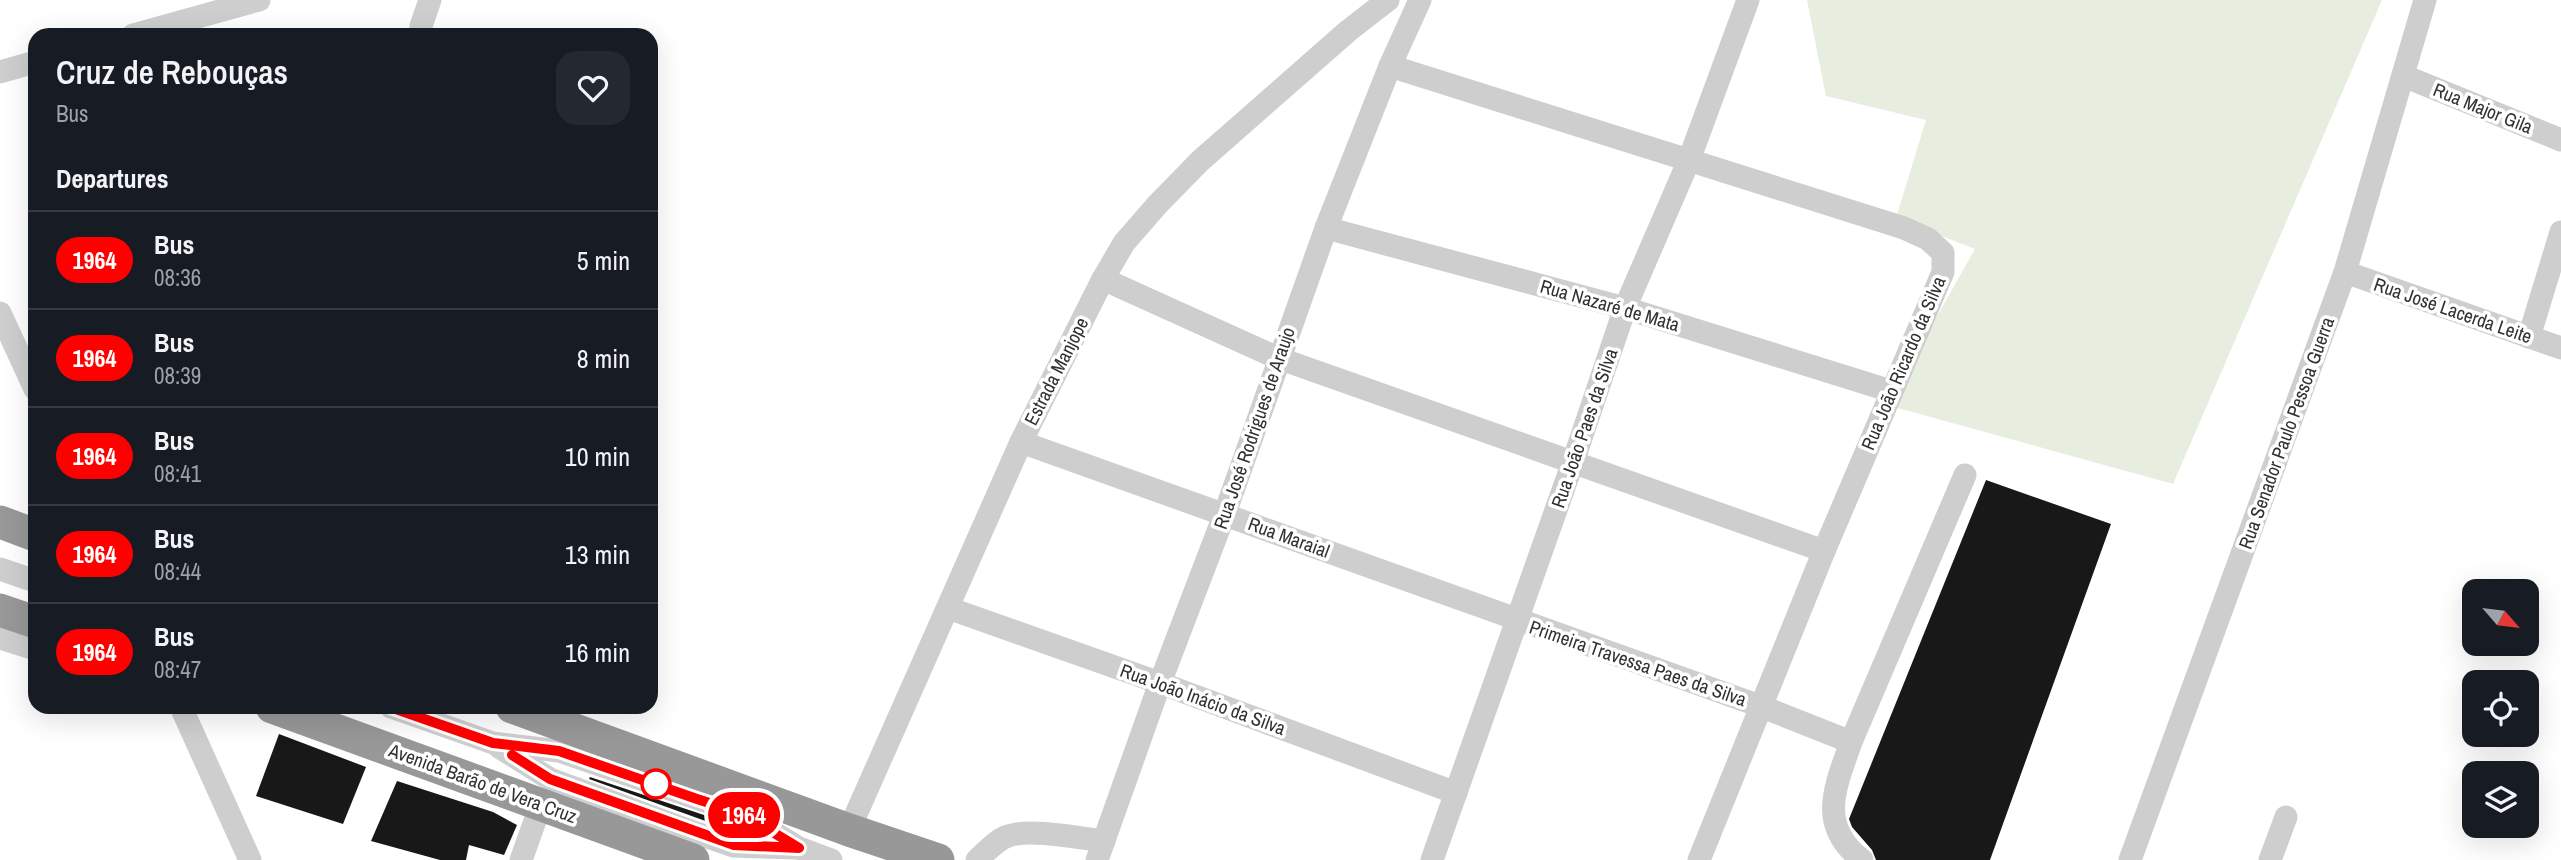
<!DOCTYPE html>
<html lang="en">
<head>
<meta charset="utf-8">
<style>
  body { margin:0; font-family:"Archivo Narrow",sans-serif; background:#242831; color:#f1f3f6; height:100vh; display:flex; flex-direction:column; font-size:26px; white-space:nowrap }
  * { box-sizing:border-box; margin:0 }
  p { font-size:23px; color:#9ea1a6 }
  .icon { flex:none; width:38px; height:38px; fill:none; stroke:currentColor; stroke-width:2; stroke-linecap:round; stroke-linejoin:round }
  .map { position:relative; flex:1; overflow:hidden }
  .panel { position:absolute; left:28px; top:28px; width:630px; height:686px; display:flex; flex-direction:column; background:#171b24; border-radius:21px; box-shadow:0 7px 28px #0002 }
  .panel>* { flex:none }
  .badge { padding:0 14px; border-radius:23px; font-size:24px; line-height:46px }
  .needle { width:46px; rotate:118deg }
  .controls { position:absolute; left:2462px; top:579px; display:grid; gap:14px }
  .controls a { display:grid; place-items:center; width:77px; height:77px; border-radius:14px; background:#171b24; box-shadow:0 7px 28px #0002; font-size:35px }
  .map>.badge { position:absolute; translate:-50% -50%; box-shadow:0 0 0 4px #fff }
  h2 { padding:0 28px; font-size:26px; line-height:63px }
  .round { display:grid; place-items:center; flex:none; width:74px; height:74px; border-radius:21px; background:#242831 }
  .head { display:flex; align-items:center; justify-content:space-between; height:119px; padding:0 28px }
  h1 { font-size:33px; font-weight:600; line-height:52px }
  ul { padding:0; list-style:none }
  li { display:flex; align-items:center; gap:21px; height:98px; padding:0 28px; border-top:2px solid #363941 }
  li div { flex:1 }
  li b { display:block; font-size:26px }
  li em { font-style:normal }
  li .badge { min-width:77px; font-weight:700; text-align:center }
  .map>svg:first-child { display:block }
</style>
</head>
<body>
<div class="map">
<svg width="2561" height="860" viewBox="0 0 2561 860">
  <rect width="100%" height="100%" fill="#fff"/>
  <!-- green -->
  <path fill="#e7eddf" d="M1807,0H2382L2173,484L1887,405L1975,249L1896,218L1926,120L1826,96Z"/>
  <!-- building -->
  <g fill="#181818">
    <path d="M1986,480L2111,524L1990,860H1876L1872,850L1852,827L1849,819Z"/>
    <path d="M279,734L366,767L343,824L256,796Z"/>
    <path d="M590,777L713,818L711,823L589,779Z"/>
    <path d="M397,781L493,812L517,825L504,855L469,845L466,860H440L371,841Z"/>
  </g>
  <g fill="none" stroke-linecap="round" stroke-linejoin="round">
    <!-- minor -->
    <g stroke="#cecece" stroke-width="23">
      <path d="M133,35L259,0"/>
      <path d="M421,35V26L430,0"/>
      <path d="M1390,66L1904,228L1928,239L1943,253V272L1824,551L1699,860"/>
      <path d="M0,72L35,62"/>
      <path d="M2404,76L2561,140"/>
      <path d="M1326,228L1625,308L1891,391"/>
      <path d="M2345,272L2561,348"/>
      <path d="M1103,279L1278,358L1824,551"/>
      <path d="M0,313L35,389"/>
      <path d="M2529,337L2561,232"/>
      <path d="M1021,442L1760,706L1851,742"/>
      <path d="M0,569L35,581"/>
      <path d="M948,608L1160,683L1456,793"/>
      <path d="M0,638L35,649"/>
      <path d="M181,707L250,860"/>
      <path d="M391,707L493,743L559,751L743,814L799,848L831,860"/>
      <path d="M499,747L550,779L696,833L734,846L797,848"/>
      <path d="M849,830L1021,442L1103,279L1124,243L1157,205L1200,161L1348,31L1388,0"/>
      <path d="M521,860L541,804"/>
      <path d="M977,860C986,852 996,840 1008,836C1030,828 1079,838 1104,841"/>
      <path d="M1097,860L1160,683L1225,513L1326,228L1390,66L1420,0"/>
      <path d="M1432,860L1573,462L1625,308L1689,160L1748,0"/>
      <path d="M1862,860C1817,825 1835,788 1851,742L1965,475"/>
      <path d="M2130,860L2345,272L2425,0"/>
      <path d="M2270,860L2286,817"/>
    </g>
    <!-- highway -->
    <g stroke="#989898" stroke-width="33">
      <path d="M0,522L35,535"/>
      <path d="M0,610L35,622"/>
      <path d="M272,707L693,860"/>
      <path d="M512,707L849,830L938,860"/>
    </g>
  </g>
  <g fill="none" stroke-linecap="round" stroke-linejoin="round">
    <defs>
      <path id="line" d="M390,707L493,743L559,751L697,799L743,814L799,848L734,845L550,779L512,755"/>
    </defs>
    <!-- line casing -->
    <use href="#line" stroke="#fff" stroke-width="16"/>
    <!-- line -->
    <use href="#line" stroke="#f00" stroke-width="10"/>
  </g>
  <!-- markers -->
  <circle fill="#fff" stroke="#f00" stroke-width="3.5" cx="656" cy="784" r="14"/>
  <g text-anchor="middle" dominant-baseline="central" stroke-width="7" stroke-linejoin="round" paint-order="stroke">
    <!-- street labels -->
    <g font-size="19" fill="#313131" stroke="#fff">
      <text transform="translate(2483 108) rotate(22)">Rua Major Gila</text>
      <text transform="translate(1610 305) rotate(16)">Rua Nazaré de Mata</text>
      <text transform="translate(2453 310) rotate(19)">Rua José Lacerda Leite</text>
      <text transform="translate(1903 363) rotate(-67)">Rua João Ricardo da Silva</text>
      <text transform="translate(1056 371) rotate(-63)">Estrada Manjope</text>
      <text transform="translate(1254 428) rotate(-71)">Rua José Rodrigues de Araujo</text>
      <text transform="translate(1584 428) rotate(-71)">Rua João Paes da Silva</text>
      <text transform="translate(2286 433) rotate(-70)">Rua Senador Paulo Pessoa Guerra</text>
      <text transform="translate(1289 537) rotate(20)">Rua Maraial</text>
      <text transform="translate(1638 663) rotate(19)">Primeira Travessa Paes da Silva</text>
      <text transform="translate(1203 699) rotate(20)">Rua João Inácio da Silva</text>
      <text transform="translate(483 783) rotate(20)">Avenida Barão de Vera Cruz</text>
    </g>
  </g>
</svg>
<div class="controls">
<a><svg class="needle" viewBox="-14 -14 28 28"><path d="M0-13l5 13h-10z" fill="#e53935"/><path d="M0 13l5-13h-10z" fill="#9ea1a6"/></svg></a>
<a><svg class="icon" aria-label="locate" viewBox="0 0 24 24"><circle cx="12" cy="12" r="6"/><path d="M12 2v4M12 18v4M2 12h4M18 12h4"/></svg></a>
<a><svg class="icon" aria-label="layers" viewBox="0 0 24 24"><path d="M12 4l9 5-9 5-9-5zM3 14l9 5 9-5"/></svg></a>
</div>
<b class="badge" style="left:744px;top:815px;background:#f00;color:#fff">1964</b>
<section class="panel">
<div class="head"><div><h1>Cruz de Rebouças</h1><p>Bus</p></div><a class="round"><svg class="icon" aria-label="heart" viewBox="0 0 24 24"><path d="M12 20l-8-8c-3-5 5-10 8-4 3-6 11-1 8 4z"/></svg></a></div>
<h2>Departures</h2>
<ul>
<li><span class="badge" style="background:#f00;color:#fff">1964</span><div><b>Bus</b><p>08:36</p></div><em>5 min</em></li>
<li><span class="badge" style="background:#f00;color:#fff">1964</span><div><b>Bus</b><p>08:39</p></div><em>8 min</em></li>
<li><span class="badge" style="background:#f00;color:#fff">1964</span><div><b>Bus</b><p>08:41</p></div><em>10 min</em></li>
<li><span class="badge" style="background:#f00;color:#fff">1964</span><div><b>Bus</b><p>08:44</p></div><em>13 min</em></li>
<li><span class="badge" style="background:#f00;color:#fff">1964</span><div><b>Bus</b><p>08:47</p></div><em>16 min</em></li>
</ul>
</section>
</div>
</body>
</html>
